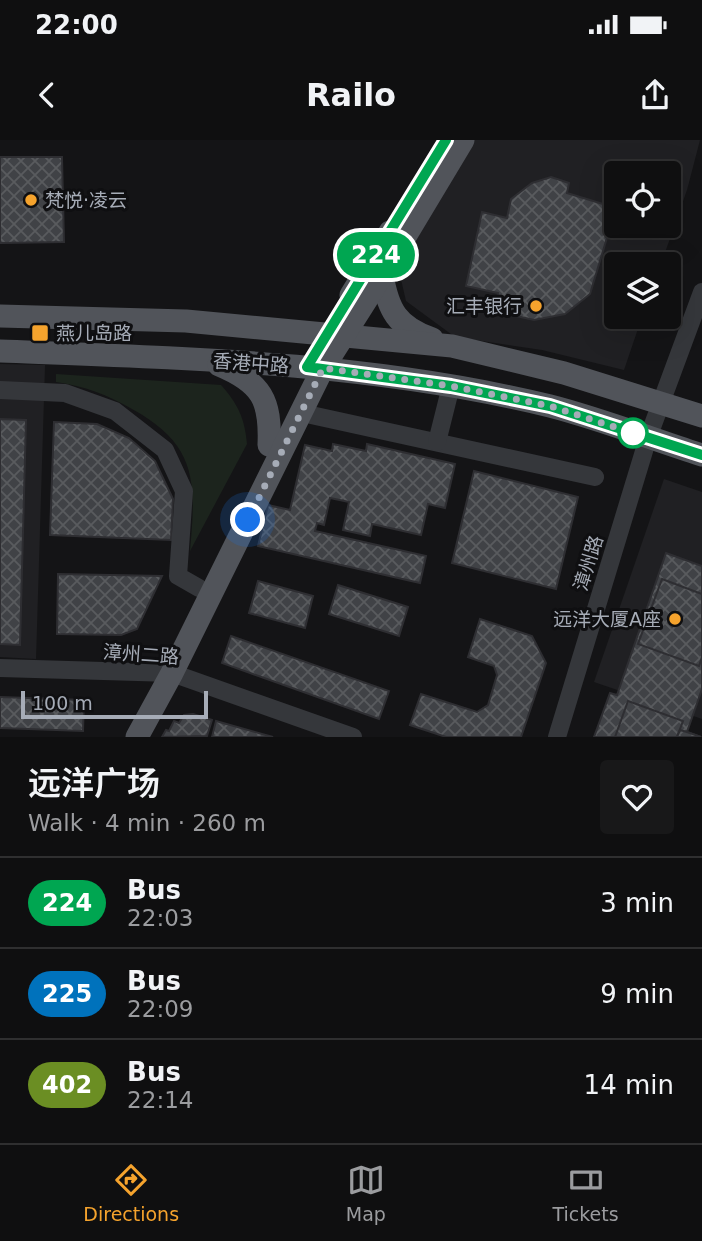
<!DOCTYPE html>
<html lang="en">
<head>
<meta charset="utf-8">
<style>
  body { margin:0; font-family:"DejaVu Sans","Noto Sans SC",sans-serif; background:#181819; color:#f1f3f6; height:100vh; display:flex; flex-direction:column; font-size:26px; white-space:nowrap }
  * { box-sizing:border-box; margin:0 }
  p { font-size:23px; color:#9b9c9f }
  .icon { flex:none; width:38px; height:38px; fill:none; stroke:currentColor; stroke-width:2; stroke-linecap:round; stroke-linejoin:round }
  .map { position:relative; height:597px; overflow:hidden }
  .sheet { display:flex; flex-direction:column; background:#0f0f10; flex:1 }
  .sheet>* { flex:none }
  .badge { padding:0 14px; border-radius:23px; font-size:24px; line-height:46px }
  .fabs { position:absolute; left:604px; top:21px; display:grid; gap:14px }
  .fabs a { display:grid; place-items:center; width:77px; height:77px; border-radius:7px; background:#0f0f10; box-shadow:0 7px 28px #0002,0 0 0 2px #2f2f30; font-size:35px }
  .scale { position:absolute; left:21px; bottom:18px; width:187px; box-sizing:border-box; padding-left:7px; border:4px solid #a6acb7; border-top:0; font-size:19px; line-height:24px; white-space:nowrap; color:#a6acb7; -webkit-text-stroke:5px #0f0f11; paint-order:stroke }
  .you { position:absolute; width:35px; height:35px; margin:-18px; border:5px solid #fff; border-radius:50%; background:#1a73e8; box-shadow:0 0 0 10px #1a73e833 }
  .map>.badge { position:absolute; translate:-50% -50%; box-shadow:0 0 0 4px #fff }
  .round { display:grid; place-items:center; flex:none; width:74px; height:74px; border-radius:7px; background:#181819 }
  .head { display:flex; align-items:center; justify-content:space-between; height:119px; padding:0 28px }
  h1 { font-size:33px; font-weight:600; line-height:52px }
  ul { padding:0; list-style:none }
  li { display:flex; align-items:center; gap:21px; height:91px; padding:0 28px; border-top:2px solid #2f2f30 }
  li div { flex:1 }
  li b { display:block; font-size:26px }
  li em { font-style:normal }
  li .badge { min-width:77px; font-weight:700; text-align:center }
  .status { display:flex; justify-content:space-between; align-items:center; height:49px; padding:0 35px; background:#0f0f10; direction:ltr }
  .status svg { height:19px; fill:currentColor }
  header { display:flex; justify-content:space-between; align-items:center; height:91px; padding:0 28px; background:#0f0f10; font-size:32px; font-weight:600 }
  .tab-bar { display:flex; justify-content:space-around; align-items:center; height:98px; border-top:2px solid #2f2f30; background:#0f0f10; font-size:19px; color:#9b9c9f }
  .tab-bar a { display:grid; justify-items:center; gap:4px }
  .tab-bar .on { color:#f5a32d }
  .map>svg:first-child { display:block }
</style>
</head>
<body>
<div class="status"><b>22:00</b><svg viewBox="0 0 49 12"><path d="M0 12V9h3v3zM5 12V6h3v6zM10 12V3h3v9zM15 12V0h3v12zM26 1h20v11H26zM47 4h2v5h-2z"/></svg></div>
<header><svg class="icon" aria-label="back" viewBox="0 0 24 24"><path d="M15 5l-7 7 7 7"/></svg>Railo<svg class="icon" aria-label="share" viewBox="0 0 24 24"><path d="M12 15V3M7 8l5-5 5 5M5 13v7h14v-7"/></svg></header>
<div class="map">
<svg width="702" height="597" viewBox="0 0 702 597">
  <defs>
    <pattern id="building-cross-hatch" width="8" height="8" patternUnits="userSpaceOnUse" patternTransform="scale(1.75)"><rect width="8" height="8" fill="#404246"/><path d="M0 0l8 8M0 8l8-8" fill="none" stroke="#595b5e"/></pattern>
  </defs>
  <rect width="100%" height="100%" fill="#141416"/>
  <!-- built -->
  <g fill="#202023" fill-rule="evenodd">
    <path d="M467,0H700L687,50L661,124H616V177H642L624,230L542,210L455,197L406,161L397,122ZM616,33H668V86H616Z"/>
    <path d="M0,224L45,225L36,519L0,517Z"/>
    <path d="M664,339L702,352V579L594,542Z"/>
  </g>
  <!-- park -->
  <path fill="#1c241d" d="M56,234L221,245C238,264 245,279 247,304L190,411C196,343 198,305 132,269C108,255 84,246 56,242Z"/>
  <!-- building -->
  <g fill="url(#building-cross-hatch)" stroke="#2e2e32" stroke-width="2">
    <path d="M0,17H62L64,102L0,103Z"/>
    <path d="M551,37L569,43L567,53L616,68L590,154L565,174L534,180L494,171L498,153L466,146L482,72L507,78L511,59L532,43Z"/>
    <path d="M0,279L26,280L20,505L0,504Z"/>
    <path d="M54,282L97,284L129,298L155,321L173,359L171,400L50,395Z"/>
    <path d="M333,304L366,311L367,304L455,324L445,368L428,364L421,395L372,384L370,396L343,390L349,362L330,358L324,385L317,383L315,391L426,416L420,443L258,406L268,365L290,370L305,305L332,311Z"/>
    <path d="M474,331L578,357L556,449L452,423Z"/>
    <path d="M666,413L702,426V549L687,592L701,597H594L610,553L617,555Z"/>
    <path d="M58,434L162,436L137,489L121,495L57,494Z"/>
    <path d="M662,439L702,454V517L699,526L638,504Z"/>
    <path d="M258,441L313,456L305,488L249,473Z"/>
    <path d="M338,445L408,467L399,496L329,474Z"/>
    <path d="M480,479L532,496L546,523L521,597H446L410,585L421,554L477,572L488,565L497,535L494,526L468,517Z"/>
    <path d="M231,496L389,551L379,579L222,523Z"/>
    <path d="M0,557L84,560L83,591L0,588Z"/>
    <path d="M628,561L683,581L677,597H615Z"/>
    <path d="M193,574L212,580L207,596L162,597L166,590L169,591L174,581L179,583L184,575Z"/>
    <path d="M216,581L273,597H212Z"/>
    <path d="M680,590L687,592L701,597H677Z"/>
  </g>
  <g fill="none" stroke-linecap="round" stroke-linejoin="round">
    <!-- minor -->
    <g stroke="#35373b" stroke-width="18">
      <path d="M0,250L65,253L115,271L165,310L184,351L178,436L199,448"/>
      <path d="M302,273L595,337"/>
      <path d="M437,302L451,246"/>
      <path d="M0,528L172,533L353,597"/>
      <path d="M557,597L648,298L702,152"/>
    </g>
    <!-- major -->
    <g stroke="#51545a" stroke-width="23">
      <path d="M382,135C388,170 397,187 432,199"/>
      <path d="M351,155L390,92"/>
      <path d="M0,176L186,181L452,206L564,233L702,276"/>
      <path d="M0,211C184,218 370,222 550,266C601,279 652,299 702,315"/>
      <path d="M219,225C262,243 271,260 269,305"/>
      <path d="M137,597L172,533L323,228L382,135L463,0"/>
    </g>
  </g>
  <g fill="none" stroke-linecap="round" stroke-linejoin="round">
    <defs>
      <path id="line" d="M446,0L307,227L451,246L550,266L702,315"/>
    </defs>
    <!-- line casing -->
    <use href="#line" stroke="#fff" stroke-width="16"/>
    <!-- line -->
    <use href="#line" stroke="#00a651" stroke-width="10"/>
    <!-- walk -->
    <path stroke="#a6acb7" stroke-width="7" stroke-dasharray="0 12.6" d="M248,380L323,228L451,246L550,266L633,293"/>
  </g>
  <!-- markers -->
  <g fill="#f5a32d" stroke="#0f0f11" stroke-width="2.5">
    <circle cx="31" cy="60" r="7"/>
    <circle cx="536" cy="166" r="7"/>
    <rect x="31" y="184" width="18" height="18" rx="3.5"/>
    <circle cx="675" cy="479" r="7"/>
  </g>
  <circle fill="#fff" stroke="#00a651" stroke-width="3.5" cx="633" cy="293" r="14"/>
  <g text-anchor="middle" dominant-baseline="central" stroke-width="6" stroke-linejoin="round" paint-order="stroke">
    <!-- poi labels -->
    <g font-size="19" fill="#a6acb7" stroke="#0f0f11" text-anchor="start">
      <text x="45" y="60">梵悦·凌云</text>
      <text x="522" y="166" text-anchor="end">汇丰银行</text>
      <text x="56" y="193">燕儿岛路</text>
      <text x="661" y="479" text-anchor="end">远洋大厦A座</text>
    </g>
    <!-- street labels -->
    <g font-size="19" fill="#a6acb7" stroke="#0f0f11">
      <text transform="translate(251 223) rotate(4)">香港中路</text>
      <text transform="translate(588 423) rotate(-73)">漳州路</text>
      <text transform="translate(141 514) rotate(4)">漳州二路</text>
    </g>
  </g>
</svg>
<div class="fabs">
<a><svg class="icon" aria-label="locate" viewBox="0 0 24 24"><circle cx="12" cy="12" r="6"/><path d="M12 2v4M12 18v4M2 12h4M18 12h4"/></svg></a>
<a><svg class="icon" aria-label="layers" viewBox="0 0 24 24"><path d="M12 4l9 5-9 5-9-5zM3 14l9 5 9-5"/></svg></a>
</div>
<div class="scale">100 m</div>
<div class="you" style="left:248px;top:380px"></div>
<b class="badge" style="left:376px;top:115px;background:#00a651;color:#fff">224</b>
</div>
<section class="sheet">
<div class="head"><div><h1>远洋广场</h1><p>Walk · 4 min · 260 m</p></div><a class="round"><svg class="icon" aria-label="heart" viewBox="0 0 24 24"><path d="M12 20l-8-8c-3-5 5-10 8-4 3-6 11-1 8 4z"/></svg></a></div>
<ul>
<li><span class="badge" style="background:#00a651;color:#fff">224</span><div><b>Bus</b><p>22:03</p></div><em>3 min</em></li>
<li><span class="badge" style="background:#0072bc;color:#fff">225</span><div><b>Bus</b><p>22:09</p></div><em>9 min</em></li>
<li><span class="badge" style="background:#6b8e23;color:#fff">402</span><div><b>Bus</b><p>22:14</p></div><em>14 min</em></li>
</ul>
</section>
<nav class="tab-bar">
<a class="on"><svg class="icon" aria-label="directions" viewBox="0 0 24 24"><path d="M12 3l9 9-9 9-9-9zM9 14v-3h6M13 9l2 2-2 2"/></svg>Directions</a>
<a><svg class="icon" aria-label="map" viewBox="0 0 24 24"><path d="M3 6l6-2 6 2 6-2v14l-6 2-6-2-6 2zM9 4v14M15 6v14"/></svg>Map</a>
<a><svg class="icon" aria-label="tickets" viewBox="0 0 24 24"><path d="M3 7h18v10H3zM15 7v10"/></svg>Tickets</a>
</nav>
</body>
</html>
